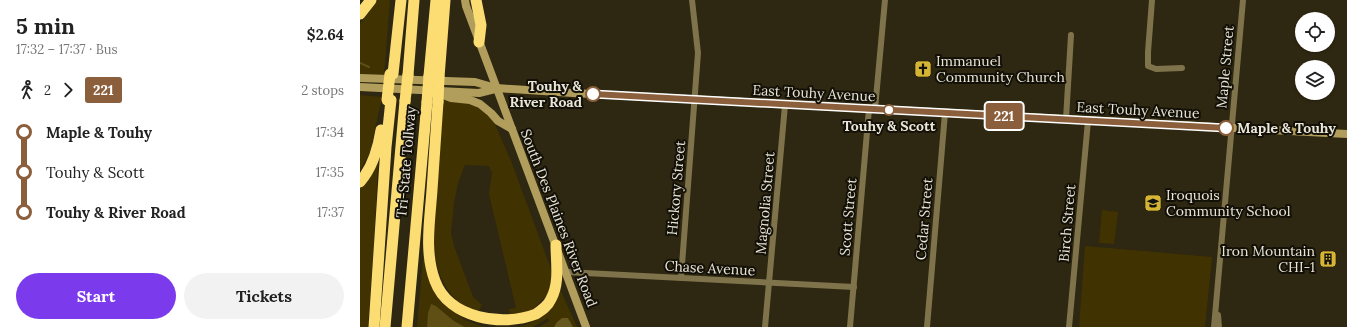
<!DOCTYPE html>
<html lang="en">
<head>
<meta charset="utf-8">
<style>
  body { margin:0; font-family:Lora,serif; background:#f2f2f2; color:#222; height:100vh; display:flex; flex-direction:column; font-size:15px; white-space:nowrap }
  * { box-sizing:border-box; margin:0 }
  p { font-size:13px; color:#767676 }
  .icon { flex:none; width:22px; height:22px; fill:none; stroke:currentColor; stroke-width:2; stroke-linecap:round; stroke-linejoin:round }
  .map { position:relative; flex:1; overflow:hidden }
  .side { display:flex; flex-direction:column; background:#fff; width:360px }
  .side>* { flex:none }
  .badge { padding:0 8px; border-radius:3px; font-size:14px; line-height:26px }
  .tools { position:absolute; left:935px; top:12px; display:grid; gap:8px }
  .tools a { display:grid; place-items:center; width:40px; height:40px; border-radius:50%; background:#fff; box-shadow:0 1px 3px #0004; font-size:20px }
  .map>.badge { position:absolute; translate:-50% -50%; box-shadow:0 0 0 2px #fff }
  .legs { display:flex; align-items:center; gap:6px; height:44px; padding:0 16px; font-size:13px }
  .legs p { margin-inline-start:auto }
  .summary { display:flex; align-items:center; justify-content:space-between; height:68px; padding:0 16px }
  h1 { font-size:22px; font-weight:800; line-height:30px }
  .cta { display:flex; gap:8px; margin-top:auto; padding:8px 16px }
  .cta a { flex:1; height:46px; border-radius:24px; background:#7c3aed; color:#fff; font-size:16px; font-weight:800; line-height:46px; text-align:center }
  .cta a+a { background:#f2f2f2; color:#222 }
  ul { padding:0 16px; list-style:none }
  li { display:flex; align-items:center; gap:14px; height:40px; font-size:15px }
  li i { display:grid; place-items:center; width:6px; height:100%; margin:0 5px; background:currentColor }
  li i::after { content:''; width:10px; height:10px; margin:-5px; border:3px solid; border-radius:50%; background:#fff }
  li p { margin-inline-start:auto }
  li:first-child i { background:linear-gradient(#0000 50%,currentColor 0) }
  li:last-child i { background:linear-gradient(currentColor 50%,#0000 0) }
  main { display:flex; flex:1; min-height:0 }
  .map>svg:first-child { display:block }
</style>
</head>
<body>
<main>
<section class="side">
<div class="summary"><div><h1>5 min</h1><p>17:32 – 17:37 · Bus</p></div><b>$2.64</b></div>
<div class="legs"><svg class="icon" aria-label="walk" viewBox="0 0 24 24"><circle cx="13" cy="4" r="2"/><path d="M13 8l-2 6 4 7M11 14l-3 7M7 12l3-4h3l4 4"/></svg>2<svg class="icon" aria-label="forward" viewBox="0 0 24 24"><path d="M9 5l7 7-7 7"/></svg><b class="badge" style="background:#8b5e3c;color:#fff">221</b><p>2 stops</p></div>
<ul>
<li><i style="color:#8b5e3c"></i><b>Maple &amp; Touhy</b><p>17:34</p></li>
<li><i style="color:#8b5e3c"></i><span>Touhy &amp; Scott</span><p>17:35</p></li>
<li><i style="color:#8b5e3c"></i><b>Touhy &amp; River Road</b><p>17:37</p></li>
</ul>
<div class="cta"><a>Start</a><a>Tickets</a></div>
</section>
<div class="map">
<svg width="987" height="327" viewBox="0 0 987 327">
  <rect width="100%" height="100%" fill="#2e2711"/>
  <!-- green -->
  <g fill="#403301">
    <path d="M18,0H30L24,75H0V24Z"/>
    <path d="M0,95L22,97L10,152L0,171Z"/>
    <path d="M83,100L104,102L114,105L122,110L129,116L134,122L151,161L191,269L192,277L189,297L184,298L171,311L150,318L149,309L156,308L129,194L132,173L129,166L105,165L98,183L94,203L91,233L94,246L113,297L122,305L117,314C100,304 89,296 81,277C70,254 76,214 77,189C79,159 81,130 83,100Z"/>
    <path d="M18,161L15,228L8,327H0V186Z"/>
    <path d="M742,210L758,212L754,244L739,243Z"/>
    <path d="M725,246L852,257L845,327H719Z"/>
    <path d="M64,247L84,302L93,311L105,320L124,327H105L94,321L76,306H70L67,327H57Z"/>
    <path d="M200,289L217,327H196L197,322L194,327H179L189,321L188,318L173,327H159C184,319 187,310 200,289Z"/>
  </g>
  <!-- forest -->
  <path fill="#67581f" d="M202,318H208L213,327H194L197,322Z"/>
  <!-- water -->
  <path fill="#5f4f15" d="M71,304L76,306L94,321L105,327H67L68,313Z"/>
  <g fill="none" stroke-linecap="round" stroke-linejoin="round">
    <!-- stream -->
    <path stroke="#5f4f15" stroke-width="2" d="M0,63L9,67"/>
    <!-- minor -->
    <g stroke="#7f734b" stroke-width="6">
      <path d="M792,0L788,52V66L796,69L822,68"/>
      <path d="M515,109L525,0"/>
      <path d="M706,119L711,35"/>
      <path d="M206,272L494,287"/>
      <path d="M321,278L338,53L332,0"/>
      <path d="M858,315L859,327"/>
      <path d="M405,327L425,105"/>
      <path d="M490,327L509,109"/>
      <path d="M567,327L585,113"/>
      <path d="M709,327L728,121"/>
      <path d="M854,327L883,0"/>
    </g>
    <!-- secondary -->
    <g stroke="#b19e5c" stroke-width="8">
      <path d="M105,0L106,6L226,327"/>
      <path d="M0,78L115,82L136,88L213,93L987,134"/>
      <path d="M0,87L119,93L135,89"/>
      <path d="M80,94L91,98L110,100L120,104L131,113L138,121L152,129"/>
    </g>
    <!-- motorway -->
    <g stroke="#fbdd73" stroke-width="11">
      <path d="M116,0L121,25L119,42"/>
      <path d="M0,14L11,0"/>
      <path d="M33,74L41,0"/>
      <path d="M48,75L54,0"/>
      <path d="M69,76L76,0"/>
      <path d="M79,77L85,0"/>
      <path d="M78,102C76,131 74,161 72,190C70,220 64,252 75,281C89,319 143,327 176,314C182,310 188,306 191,299C200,283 196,262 196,245"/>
      <path d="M0,182C13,167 18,149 21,130"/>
      <path d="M14,327L26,147L31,100"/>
      <path d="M25,327L45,101"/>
      <path d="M47,327L67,102"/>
    </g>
    <!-- motorway-bridge -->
    <g stroke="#fbdd73" stroke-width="11">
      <path d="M27,100L30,74"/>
      <path d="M45,101L48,75"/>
      <path d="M67,102L69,76"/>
      <path d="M78,102L79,77"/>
    </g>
  </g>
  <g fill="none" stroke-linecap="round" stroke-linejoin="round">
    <defs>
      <path id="line-1" d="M233,94L866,128"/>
    </defs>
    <!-- line-1 casing -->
    <use href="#line-1" stroke="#fff" stroke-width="9"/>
    <!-- line-1 -->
    <use href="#line-1" stroke="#8b5e3c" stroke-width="6"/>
  </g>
  <!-- icons -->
  <defs>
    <symbol id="church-square" viewBox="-11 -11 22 22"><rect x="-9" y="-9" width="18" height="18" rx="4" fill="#d6b534" stroke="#131007"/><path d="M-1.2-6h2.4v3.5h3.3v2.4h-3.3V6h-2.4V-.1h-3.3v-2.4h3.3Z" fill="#111"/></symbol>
    <symbol id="school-square" viewBox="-11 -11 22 22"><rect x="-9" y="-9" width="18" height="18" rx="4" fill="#d6b534" stroke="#131007"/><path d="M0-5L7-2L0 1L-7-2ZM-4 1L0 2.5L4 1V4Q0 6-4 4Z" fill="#111"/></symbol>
    <symbol id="building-square" viewBox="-11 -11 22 22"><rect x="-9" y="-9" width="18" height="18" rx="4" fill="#d6b534" stroke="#131007"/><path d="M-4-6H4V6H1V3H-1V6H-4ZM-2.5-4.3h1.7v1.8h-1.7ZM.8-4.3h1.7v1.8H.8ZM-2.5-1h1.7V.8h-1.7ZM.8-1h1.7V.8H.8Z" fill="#111"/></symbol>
  </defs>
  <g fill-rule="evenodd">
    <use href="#church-square" x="553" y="59" width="20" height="20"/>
    <use href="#school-square" x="783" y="193" width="20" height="20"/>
    <use href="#building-square" x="958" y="249" width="20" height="20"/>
  </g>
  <!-- markers -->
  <g fill="#fff" stroke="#8b5e3c" stroke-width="2">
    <circle cx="233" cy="94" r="7"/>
    <circle cx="529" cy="110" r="5"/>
    <circle cx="866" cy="128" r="7"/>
  </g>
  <g text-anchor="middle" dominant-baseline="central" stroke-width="4" stroke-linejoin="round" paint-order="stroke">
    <!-- poi labels -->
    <g font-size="14" fill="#e9e5d8" stroke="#131007" text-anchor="start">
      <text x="576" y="61">Immanuel<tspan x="576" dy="16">Community Church</tspan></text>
      <text x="806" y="195">Iroquois<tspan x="806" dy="16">Community School</tspan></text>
      <text x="955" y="251" text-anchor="end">Iron Mountain<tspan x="955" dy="16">CHI-1</tspan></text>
    </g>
    <!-- street labels -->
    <g font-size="14" fill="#e9e5d8" stroke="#131007">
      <text transform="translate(865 67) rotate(-85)">Maple Street</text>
      <text transform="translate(454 93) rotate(3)">East Touhy Avenue</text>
      <text transform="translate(778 110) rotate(3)">East Touhy Avenue</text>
      <text transform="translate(46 162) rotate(-85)">Tri-State Tollway</text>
      <text transform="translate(316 188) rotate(-85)">Hickory Street</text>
      <text transform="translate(405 203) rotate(-85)">Magnolia Street</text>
      <text transform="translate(488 217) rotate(-85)">Scott Street</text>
      <text transform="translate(199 218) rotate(69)">South Des Plaines River Road</text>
      <text transform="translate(564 219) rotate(-85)">Cedar Street</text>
      <text transform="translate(707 223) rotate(-85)">Birch Street</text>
      <text transform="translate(350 268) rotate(3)">Chase Avenue</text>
    </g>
    <!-- stop labels -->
    <g font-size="14" font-weight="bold" fill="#e9e5d8" stroke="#131007" text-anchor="end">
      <text x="222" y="86">Touhy &amp;<tspan x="222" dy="16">River Road</tspan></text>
      <text x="529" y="126" text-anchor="middle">Touhy &amp; Scott</text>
      <text x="877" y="128" text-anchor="start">Maple &amp; Touhy</text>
    </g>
  </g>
</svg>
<div class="tools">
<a><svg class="icon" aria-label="locate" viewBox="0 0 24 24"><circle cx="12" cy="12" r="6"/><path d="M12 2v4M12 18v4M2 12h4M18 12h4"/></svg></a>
<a><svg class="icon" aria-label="layers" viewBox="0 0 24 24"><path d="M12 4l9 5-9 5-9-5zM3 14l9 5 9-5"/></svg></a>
</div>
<b class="badge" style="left:644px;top:116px;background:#8b5e3c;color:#fff">221</b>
</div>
</main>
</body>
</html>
